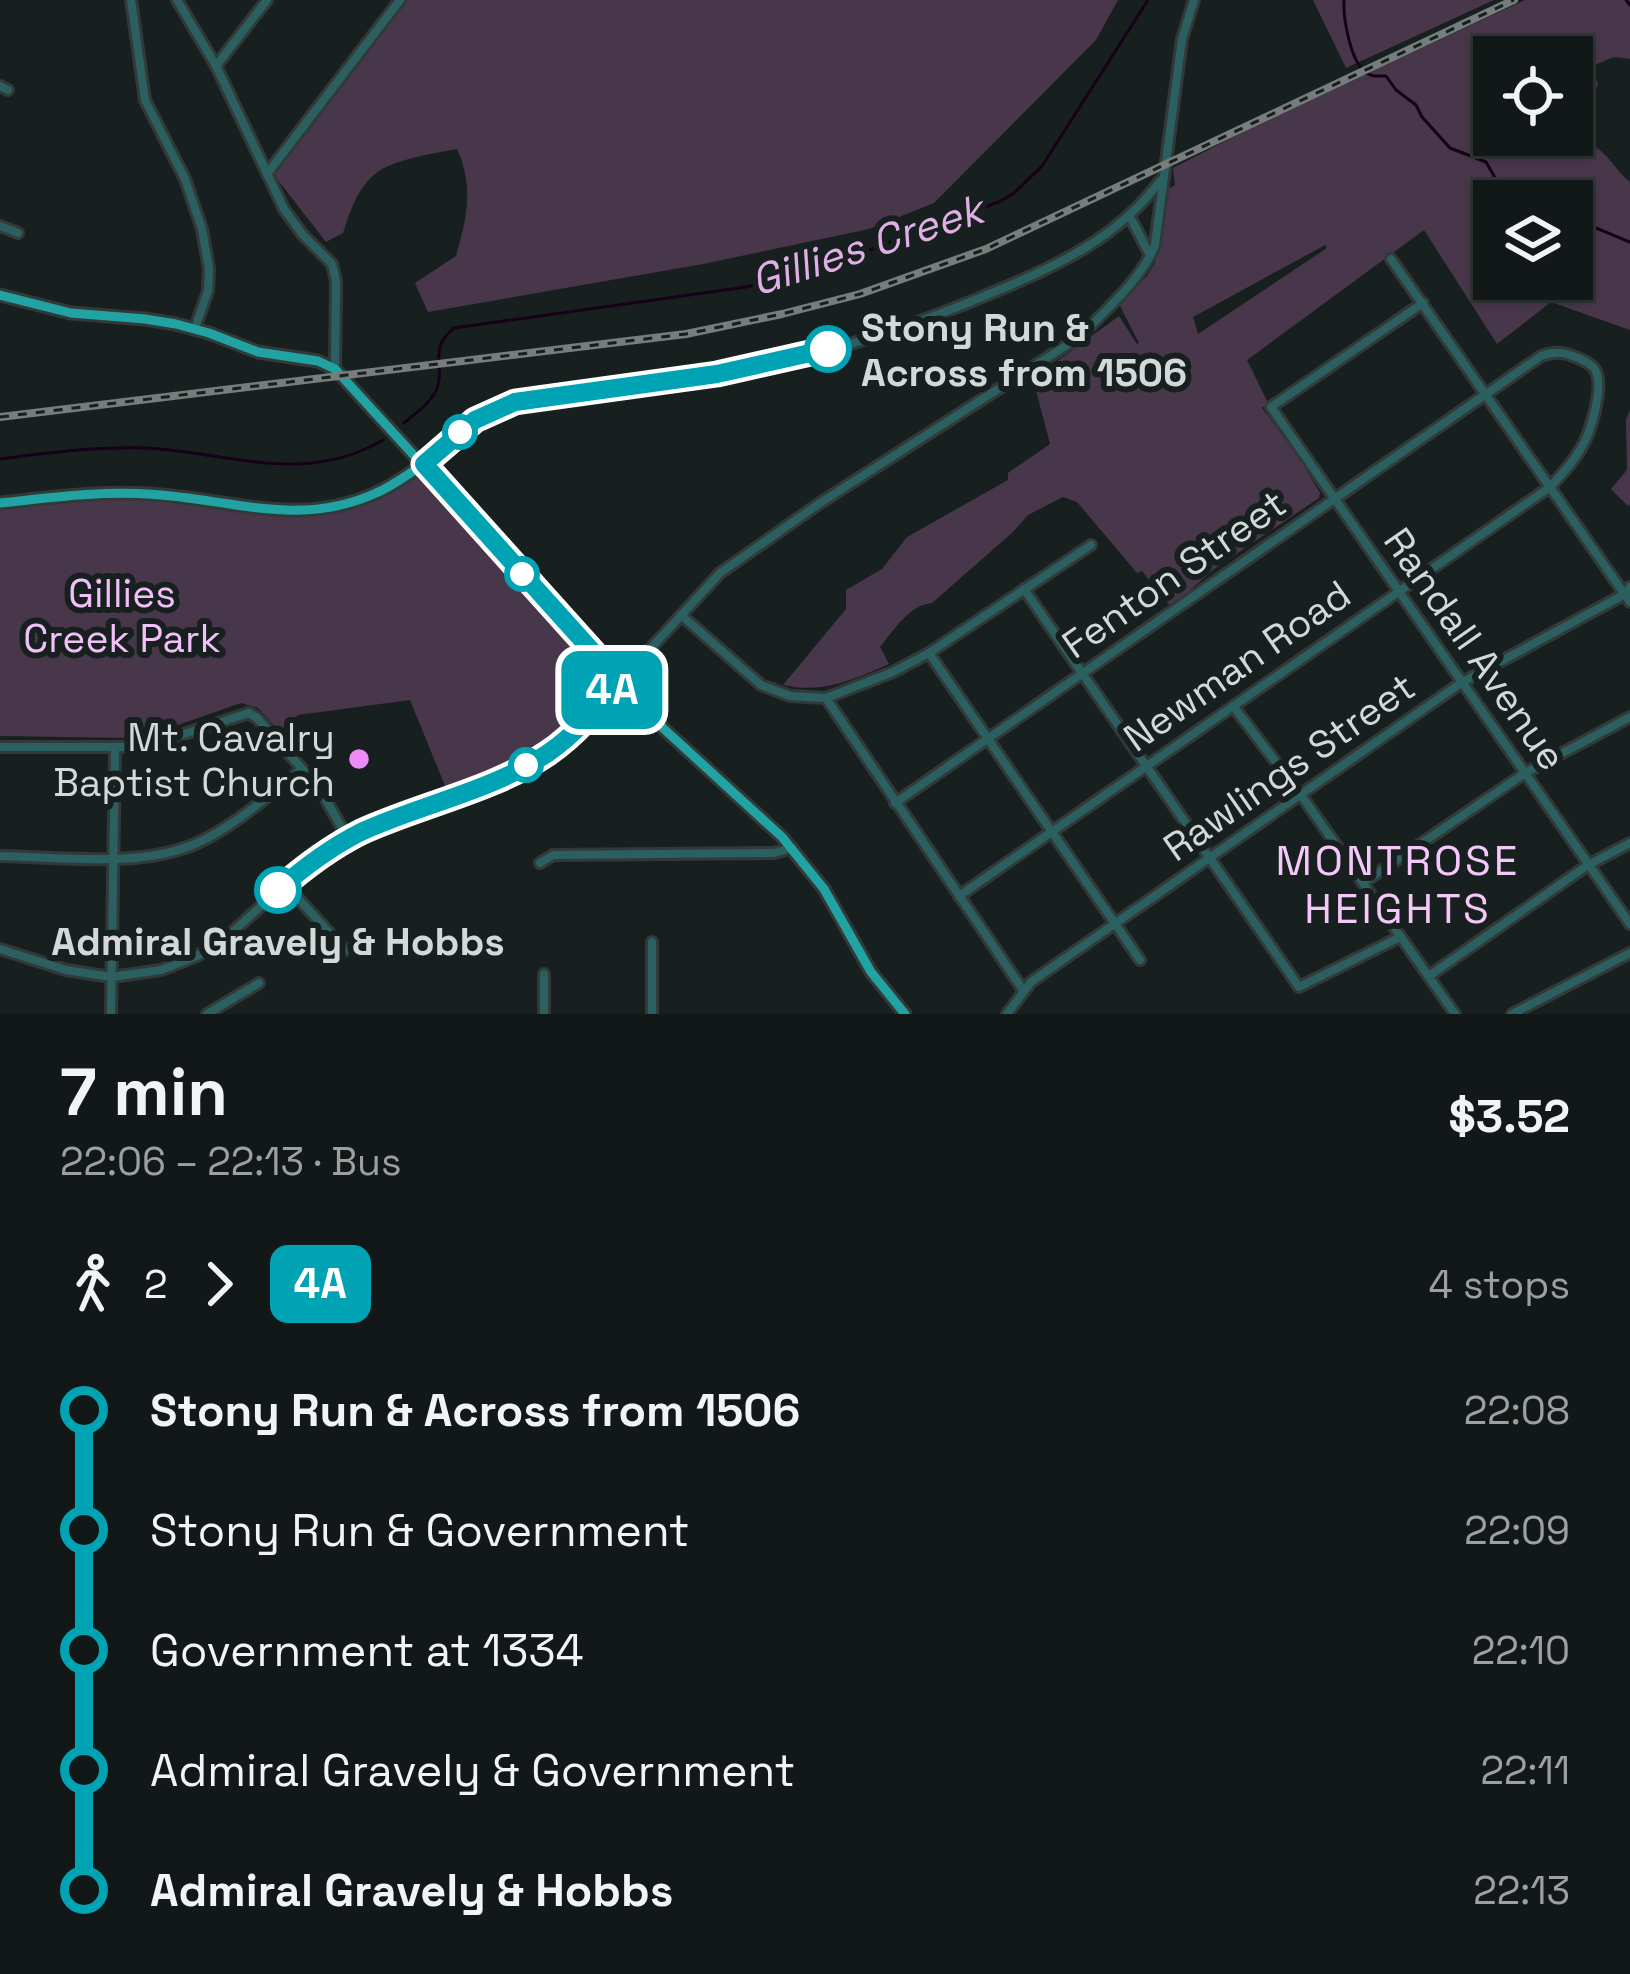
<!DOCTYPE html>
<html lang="en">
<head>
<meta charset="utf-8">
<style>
  body { margin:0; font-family:"Space Grotesk",sans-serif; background:#1b2120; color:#f1f3f6; height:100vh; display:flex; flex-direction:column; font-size:45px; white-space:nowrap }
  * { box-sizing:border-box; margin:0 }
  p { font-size:39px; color:#9ca0a1 }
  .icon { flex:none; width:66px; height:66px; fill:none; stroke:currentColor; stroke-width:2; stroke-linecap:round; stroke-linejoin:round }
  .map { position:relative; height:1014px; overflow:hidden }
  .panel { display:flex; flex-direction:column; background:#121817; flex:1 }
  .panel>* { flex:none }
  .badge { padding:0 24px; border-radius:18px; font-size:42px; line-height:78px }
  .tools { position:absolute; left:1473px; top:36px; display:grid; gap:24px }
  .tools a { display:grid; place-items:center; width:120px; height:120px; border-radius:0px; background:#121817; box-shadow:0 3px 9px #0004,0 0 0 3px #313736; font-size:60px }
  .map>.badge { position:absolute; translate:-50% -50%; box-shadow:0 0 0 6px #fff }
  .legs { display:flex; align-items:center; gap:18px; height:132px; padding:0 60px; font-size:39px }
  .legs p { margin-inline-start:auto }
  .head { display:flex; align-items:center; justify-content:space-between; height:204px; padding:0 60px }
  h1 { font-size:66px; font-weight:700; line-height:90px }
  ul { padding:0 60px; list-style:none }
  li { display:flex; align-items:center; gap:42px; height:120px; font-size:45px }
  li i { display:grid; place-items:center; width:18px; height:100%; margin:0 15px; background:currentColor }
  li i::after { content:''; width:30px; height:30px; margin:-15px; border:9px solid; border-radius:50%; background:#121817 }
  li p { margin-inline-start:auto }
  li:first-child i { background:linear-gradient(#0000 50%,currentColor 0) }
  li:last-child i { background:linear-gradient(currentColor 50%,#0000 0) }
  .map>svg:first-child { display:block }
</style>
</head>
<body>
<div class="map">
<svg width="1630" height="1014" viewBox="0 0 1630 1014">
  <rect width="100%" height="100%" fill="#18201f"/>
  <!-- green -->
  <g fill="#48374a" fill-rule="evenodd">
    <path d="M407,0H1118L1096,40L934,203L869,229L703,264L428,312L415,283L456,256C467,218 474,186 457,149C435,153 391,160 375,174C357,189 350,212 343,233L326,242L274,175Z"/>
    <path d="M1313,0H1494L1346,68Z"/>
    <path d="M1525,0H1630V59L1614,57L1592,66L1598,84L1592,99L1577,98L1572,100V57H1494V135H1572V125C1581,136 1592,143 1602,152C1613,162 1619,174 1630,182V330L1551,302L1497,344L1424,230L1247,360L1268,403L1262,408L1298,456L1320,493L1319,498L1214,569L1171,607L1142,571L1137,573L1077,502L1063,497L1028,515L1013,532L932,603C909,605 894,630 880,647L889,664C853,680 823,694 783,685L846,609V590L882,569L907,537L1008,480V473L1050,444L1033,379L1119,316L1137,344L1139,343L1119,304L1147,276L1155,263L1165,191L1175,185L1173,168L1257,125ZM1494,201H1572V279H1494ZM1325,245L1327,248L1198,334L1193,317Z"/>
    <path d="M1630,410V504L1628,506L1611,489L1627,470L1626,420Z"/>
    <path d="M424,464L619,681L547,754L450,798L410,700L298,715L280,732L258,708L241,703L155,733L132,738L0,736V503L151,494L264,510L345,505Z"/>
  </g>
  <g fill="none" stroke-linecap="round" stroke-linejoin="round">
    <!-- stream -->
    <g stroke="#160119" stroke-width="3">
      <path d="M1344,0C1343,17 1350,60 1365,72C1372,77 1377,76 1386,76L1396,90L1416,105L1422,117L1450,148L1486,162L1498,183L1540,201"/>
      <path d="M1626,0L1630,5"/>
      <path d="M1572,218L1630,242"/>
      <path d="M404,423C416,413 434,401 438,385C444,359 429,349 454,328L746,287L816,270L1001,201L1014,193L1042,166L1148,0"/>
      <path d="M0,459C49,453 98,446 148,448C231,453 304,486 383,440"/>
    </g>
    <defs>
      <g id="minor">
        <path d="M131,0L145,100L185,179L202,229L209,269L208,291L195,328"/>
        <path d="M177,0L216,66L284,209L303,235L332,264L336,281L335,369"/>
        <path d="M216,66L267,0"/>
        <path d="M0,86L8,90"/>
        <path d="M267,174L400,0"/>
        <path d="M1130,217L1150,255"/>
        <path d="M0,226L18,233"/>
        <path d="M1391,259L1630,602"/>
        <path d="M1423,303L1271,407L1630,924"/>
        <path d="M424,464C457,436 483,408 528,400C598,391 669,384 738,371C826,355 912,327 994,292C1057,266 1119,237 1160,181"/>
        <path d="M1024,589L1299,987L1400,937"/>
        <path d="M681,615L761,685L790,696L826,698L893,672L929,653L1091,545"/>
        <path d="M929,653L1140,960"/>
        <path d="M826,698L1023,990"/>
        <path d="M1233,706L1301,795L1455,1014"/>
        <path d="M0,747H144L249,713L257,718L320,789L348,839"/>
        <path d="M895,803L1541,356C1555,351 1564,352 1578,358C1583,360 1590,364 1594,368C1606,384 1590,435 1580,450C1572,464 1561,475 1550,487L959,896"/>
        <path d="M0,856C60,857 139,868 195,844C235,826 269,795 302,769"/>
        <path d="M540,863L553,855L774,853L792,848"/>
        <path d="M1363,883L1525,773L1630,717"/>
        <path d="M285,884L345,950"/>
        <path d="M0,949L66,970L111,977L161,970L197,956L225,939L285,884L329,850L363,832L507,775L547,754L584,721L720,573L820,503L1078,338C1103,313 1143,278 1155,245L1182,39L1194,0"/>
        <path d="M544,974V1014"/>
        <path d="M1429,976L1588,865L1630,843"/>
        <path d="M111,1014L115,749"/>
        <path d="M207,1014L259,983"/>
        <path d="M652,1014V942"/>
        <path d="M1007,1014L1031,982L1461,683L1625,594L1630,587"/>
        <path d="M1512,1014L1630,953"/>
      </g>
      <g id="major">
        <path d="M0,295L71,313L145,319L176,324L209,333L258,352L318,361L335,369L664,729L782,837L824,889L871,972L905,1014"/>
        <path d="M0,503C49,498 98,491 148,494C228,498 298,529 376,493C393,486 408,474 424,464"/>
      </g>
    </defs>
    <!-- minor casing -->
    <use href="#minor" stroke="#323a39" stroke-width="14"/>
    <!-- major casing -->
    <use href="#major" stroke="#323a39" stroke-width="15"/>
    <!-- minor -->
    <use href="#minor" stroke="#2c6060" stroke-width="8"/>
    <!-- major -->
    <use href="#major" stroke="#20a3a2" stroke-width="9"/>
    <defs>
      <path id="rail" d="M0,417L686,334L782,314L860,294L986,249L1514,0"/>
    </defs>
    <!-- rail casing -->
    <use href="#rail" stroke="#767d7c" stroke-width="8"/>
    <!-- rail -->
    <use href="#rail" stroke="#18201f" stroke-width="3" stroke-dasharray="9" stroke-linecap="butt"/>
  </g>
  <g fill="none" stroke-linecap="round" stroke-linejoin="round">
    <defs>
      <path id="line-1" d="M278,890C303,868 331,847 361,832C422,804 492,791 548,753C576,734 598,707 619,681L424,464L475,420L515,402L717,374L828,349"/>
    </defs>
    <!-- line-1 casing -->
    <use href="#line-1" stroke="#fff" stroke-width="27"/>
    <!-- line-1 -->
    <use href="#line-1" stroke="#00a3b4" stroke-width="18"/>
  </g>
  <!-- markers -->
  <g fill="#fff" stroke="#00a3b4" stroke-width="6">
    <circle cx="828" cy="349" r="21"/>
    <circle cx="460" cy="432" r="15"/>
    <circle cx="522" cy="574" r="15"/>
    <circle cx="526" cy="765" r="15"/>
    <circle cx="278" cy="890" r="21"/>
  </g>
  <circle fill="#ed8cf9" stroke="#18201f" stroke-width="4.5" cx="359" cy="759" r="12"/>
  <g text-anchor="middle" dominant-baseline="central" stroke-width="12" stroke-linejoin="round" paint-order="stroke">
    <!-- stop labels -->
    <g font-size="39" font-weight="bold" fill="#d3d8d8" stroke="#18201f" text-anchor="start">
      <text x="861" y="327">Stony Run &amp;<tspan x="861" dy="45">Across from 1506</tspan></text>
      <text x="278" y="941" text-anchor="middle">Admiral Gravely &amp; Hobbs</text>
    </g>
    <!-- street labels -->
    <g font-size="39" fill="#d3d8d8" stroke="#18201f">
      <text transform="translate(1174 574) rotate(-35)">Fenton Street</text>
      <text transform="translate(1475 649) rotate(55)">Randall Avenue</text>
      <text transform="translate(1237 666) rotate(-35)">Newman Road</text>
      <text transform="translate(1289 767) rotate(-35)">Rawlings Street</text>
    </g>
    <!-- park labels -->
    <g font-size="39" fill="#f2c0f8" stroke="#18201f">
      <text x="122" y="593">Gillies<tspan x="122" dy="45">Creek Park</tspan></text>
    </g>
    <!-- poi labels -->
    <g font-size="39" fill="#d3d8d8" stroke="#18201f" text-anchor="end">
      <text x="335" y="737">Mt. Cavalry<tspan x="335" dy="45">Baptist Church</tspan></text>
    </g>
    <!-- water labels -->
    <g font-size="42" font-style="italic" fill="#e0afe6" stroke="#18201f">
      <text transform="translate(867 245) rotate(-18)">Gillies Creek</text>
    </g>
    <!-- neighbourhood labels -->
    <g font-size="42" letter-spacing="3" fill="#f4c8f9" stroke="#18201f">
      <text x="1398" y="860">MONTROSE<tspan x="1398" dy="48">HEIGHTS</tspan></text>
    </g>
  </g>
</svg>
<div class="tools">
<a><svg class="icon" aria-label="locate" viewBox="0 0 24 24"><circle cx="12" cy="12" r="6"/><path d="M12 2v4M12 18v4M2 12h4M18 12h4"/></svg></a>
<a><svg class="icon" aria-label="layers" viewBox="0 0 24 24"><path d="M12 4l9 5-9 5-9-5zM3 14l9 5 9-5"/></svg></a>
</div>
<b class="badge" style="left:612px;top:690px;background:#00a3b4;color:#fff">4A</b>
</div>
<section class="panel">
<div class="head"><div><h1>7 min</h1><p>22:06 – 22:13 · Bus</p></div><b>$3.52</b></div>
<div class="legs"><svg class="icon" aria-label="walk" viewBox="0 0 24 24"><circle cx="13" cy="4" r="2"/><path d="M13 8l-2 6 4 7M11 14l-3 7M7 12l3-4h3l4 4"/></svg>2<svg class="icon" aria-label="forward" viewBox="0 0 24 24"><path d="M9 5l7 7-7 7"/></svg><b class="badge" style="background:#00a3b4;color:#fff">4A</b><p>4 stops</p></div>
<ul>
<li><i style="color:#00a3b4"></i><b>Stony Run &amp; Across from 1506</b><p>22:08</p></li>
<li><i style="color:#00a3b4"></i><span>Stony Run &amp; Government</span><p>22:09</p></li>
<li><i style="color:#00a3b4"></i><span>Government at 1334</span><p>22:10</p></li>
<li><i style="color:#00a3b4"></i><span>Admiral Gravely &amp; Government</span><p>22:11</p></li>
<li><i style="color:#00a3b4"></i><b>Admiral Gravely &amp; Hobbs</b><p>22:13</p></li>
</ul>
</section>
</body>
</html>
